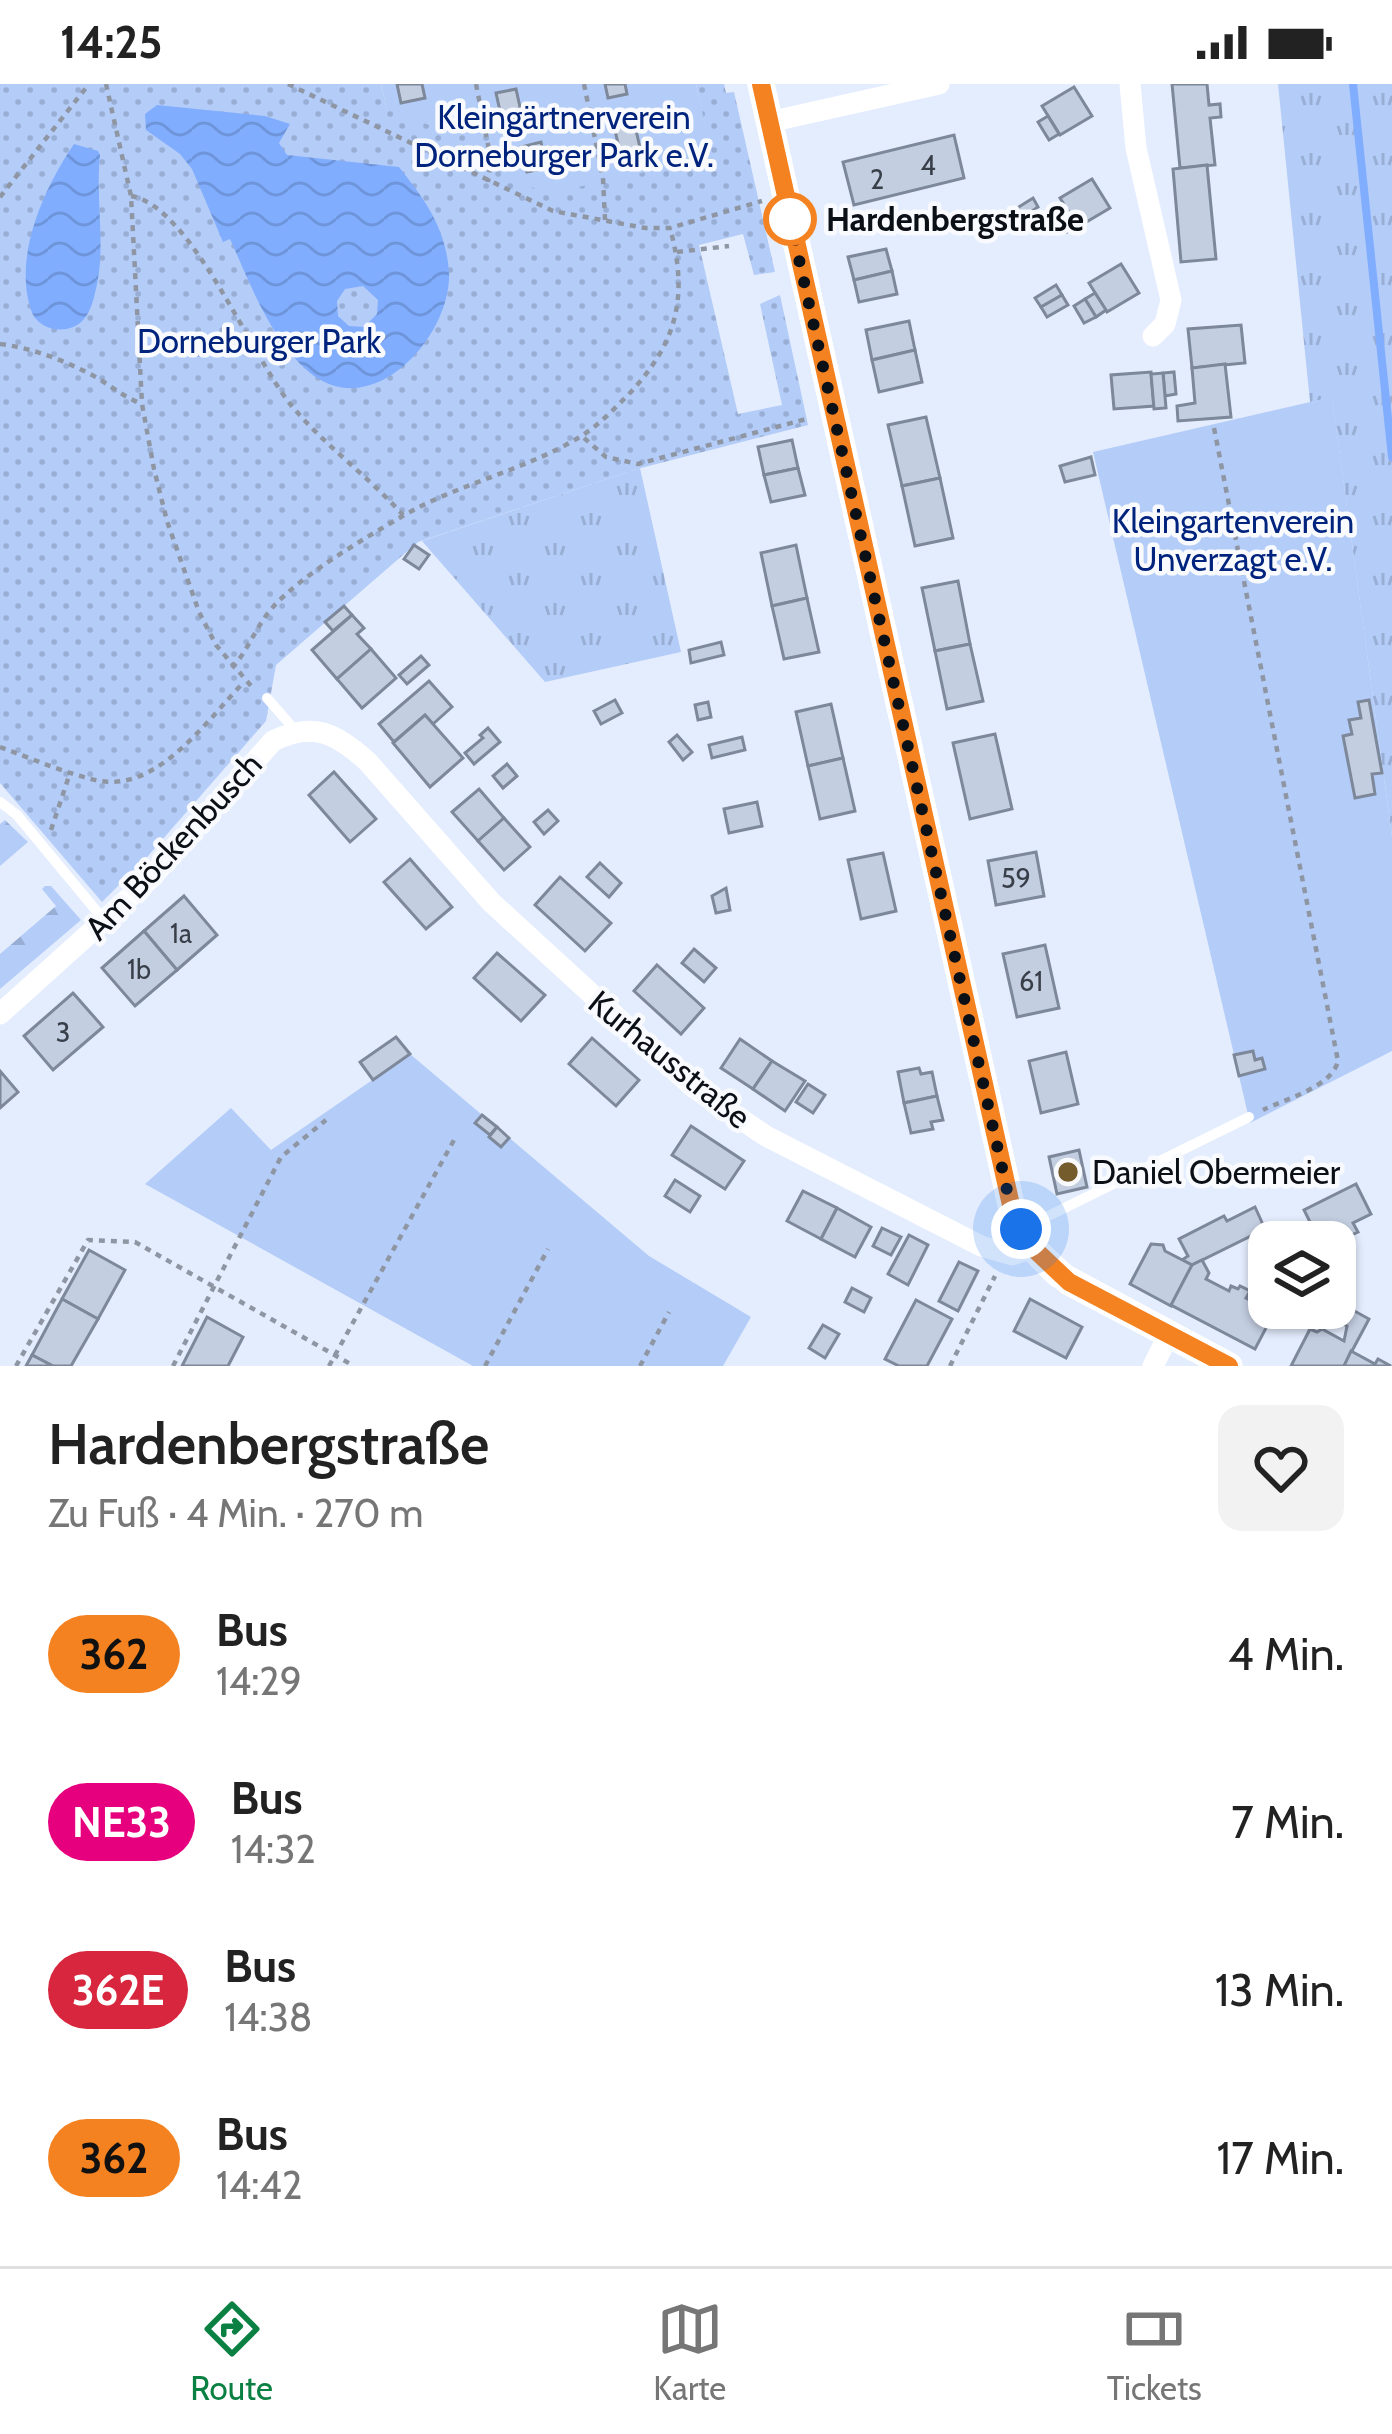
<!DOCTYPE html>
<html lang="de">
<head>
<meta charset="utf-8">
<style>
  body { margin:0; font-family:Cabin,sans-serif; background:#f2f2f2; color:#222; height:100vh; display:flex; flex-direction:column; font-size:45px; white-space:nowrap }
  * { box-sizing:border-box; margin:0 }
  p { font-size:39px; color:#767676 }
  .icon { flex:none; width:66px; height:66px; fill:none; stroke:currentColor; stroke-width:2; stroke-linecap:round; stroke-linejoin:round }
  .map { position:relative; height:1282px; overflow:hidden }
  .details { display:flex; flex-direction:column; background:#fff; flex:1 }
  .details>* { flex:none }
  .badge { padding:0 24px; border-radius:39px; font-size:42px; line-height:78px }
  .fabs { position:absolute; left:1248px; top:1137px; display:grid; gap:24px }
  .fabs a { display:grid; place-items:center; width:108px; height:108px; border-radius:24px; background:#fff; box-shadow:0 3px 9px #0004; font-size:60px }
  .you { position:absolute; width:60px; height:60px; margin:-30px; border:9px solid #fff; border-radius:50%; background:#1a73e8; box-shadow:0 0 0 18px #1a73e833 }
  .map>.badge { position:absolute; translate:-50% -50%; box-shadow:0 0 0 6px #fff }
  .round { display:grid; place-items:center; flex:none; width:126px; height:126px; border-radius:24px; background:#f2f2f2 }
  .summary { display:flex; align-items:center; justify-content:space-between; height:204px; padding:0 48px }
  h1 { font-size:57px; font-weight:600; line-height:90px }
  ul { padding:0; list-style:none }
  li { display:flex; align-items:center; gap:36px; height:168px; padding:0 48px }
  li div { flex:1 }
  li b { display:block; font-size:45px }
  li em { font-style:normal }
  li .badge { min-width:132px; font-weight:700; text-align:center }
  .status { display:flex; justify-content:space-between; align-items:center; height:84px; padding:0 60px; background:#fff; direction:ltr }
  .status svg { height:33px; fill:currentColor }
  .dock { display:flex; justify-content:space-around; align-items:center; height:168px; border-top:3px solid #e0e0e0; background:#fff; font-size:33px; color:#767676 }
  .dock a { display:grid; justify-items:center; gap:6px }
  .dock .on { color:#0b8043 }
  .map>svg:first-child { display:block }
</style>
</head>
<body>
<div class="status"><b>14:25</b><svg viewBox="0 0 49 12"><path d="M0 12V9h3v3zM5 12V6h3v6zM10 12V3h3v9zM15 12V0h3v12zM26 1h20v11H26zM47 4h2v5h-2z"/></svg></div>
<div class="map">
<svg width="1392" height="1282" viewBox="0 0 1392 1282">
  <defs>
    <pattern id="grass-tufts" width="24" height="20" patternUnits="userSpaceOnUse" patternTransform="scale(3)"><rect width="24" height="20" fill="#b4ccf8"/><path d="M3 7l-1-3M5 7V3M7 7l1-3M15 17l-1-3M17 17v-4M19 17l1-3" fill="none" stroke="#99aed4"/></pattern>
    <pattern id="forest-firs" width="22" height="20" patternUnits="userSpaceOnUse" patternTransform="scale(3)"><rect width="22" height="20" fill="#b4ccf8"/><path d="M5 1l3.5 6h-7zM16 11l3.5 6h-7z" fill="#99aed4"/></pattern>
    <pattern id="park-dots" width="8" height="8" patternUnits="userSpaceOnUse" patternTransform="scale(3)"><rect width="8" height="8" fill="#b4ccf8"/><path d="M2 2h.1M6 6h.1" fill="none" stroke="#99aed4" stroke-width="1.8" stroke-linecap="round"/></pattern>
    <pattern id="water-waves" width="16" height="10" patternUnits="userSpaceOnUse" patternTransform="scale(3)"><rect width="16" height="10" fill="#81adfe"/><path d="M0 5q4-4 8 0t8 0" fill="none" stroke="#6e94d9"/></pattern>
  </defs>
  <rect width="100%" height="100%" fill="#e4edfe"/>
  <!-- grass -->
  <g fill="url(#grass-tufts)">
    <path d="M1278,0H1392V752L1332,314L1310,318Z"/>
    <path d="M640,384L681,568L545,598L422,457Z"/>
  </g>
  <!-- forest -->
  <g fill="url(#forest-firs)">
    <path d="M5,736L28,758L0,782V740Z"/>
    <path d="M45,802H51L81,836L0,905V870L56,822L42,805Z"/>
  </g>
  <!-- park -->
  <path fill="url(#park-dots)" d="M0,0H381L386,22L494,28L502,63L711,72L696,0H724L726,9L734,8L775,188L754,191L743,150L699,161L738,330L782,321L760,220L780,211L808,341L637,385L418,458L276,581L266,637L148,772L102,818L0,699Z"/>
  <!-- garden -->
  <g fill="#b4ccf8">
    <path d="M381,0H696L712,73L547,110L518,97L509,62L501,64L494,29L431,42L386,22Z"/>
    <path d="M1332,313L1392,752V967L1250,1039L1093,368Z"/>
    <path d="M410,970L649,1172L751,1233L723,1282H473L145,1100L231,1024L271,1066Z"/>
  </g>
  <!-- water -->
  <g fill="url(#water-waves)" fill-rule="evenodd">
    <path d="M157,21L265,32L290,40L279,59L287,71L399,83C425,116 446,144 449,188C452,252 372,341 309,288C270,255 251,201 230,155L223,158L192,85L180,70L146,46L145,30ZM363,202L378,216L377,230L364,243L349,242L338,232L337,217L345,205Z"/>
    <path d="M74,60L98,67L100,71C95,117 107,165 95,209C93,218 90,228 84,235C70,252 38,248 31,226C13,172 44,104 74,60Z"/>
  </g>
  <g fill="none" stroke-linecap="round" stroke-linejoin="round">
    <!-- stream -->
    <path stroke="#81adfe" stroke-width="8" d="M1353,0L1392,373"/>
  </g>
  <!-- building -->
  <g fill="#c3cee1" stroke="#7d889a" stroke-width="3">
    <path d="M397,0H422L425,14L401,19Z"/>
    <path d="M605,0H625L627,10L608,14Z"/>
    <path d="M1172,0H1207L1209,21L1220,20L1221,33L1210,34L1215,81L1180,84Z"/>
    <path d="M1074,3L1092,32L1060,51L1042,22Z"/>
    <path d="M516,5L522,32L502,36L496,9Z"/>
    <path d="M1048,32L1059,50L1049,56L1038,38Z"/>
    <path d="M634,37L640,64L620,68L614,42Z"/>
    <path d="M954,51L964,94L854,121L843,78Z"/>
    <path d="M541,58L546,84L527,88L521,63Z"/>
    <path d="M1207,81L1216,175L1181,178L1173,85Z"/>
    <path d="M1092,95L1110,124L1078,143L1060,114Z"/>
    <path d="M1033,114L1038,123L1020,135L1014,126Z"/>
    <path d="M1066,124L1077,142L1067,148L1056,130Z"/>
    <path d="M886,165L892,187L854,196L848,173Z"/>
    <path d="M1121,180L1139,209L1107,228L1089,199Z"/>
    <path d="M892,187L897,210L859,218L854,196Z"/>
    <path d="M1056,201L1062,211L1041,223L1035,214Z"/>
    <path d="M1095,209L1106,226L1096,233L1085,215Z"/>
    <path d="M1062,211L1068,221L1047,233L1041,223Z"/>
    <path d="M1085,215L1096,233L1084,239L1074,222Z"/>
    <path d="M909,237L915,266L872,276L866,246Z"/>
    <path d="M1241,241L1245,279L1192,284L1188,245Z"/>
    <path d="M915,266L922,298L879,308L872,276Z"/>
    <path d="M1225,280L1231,333L1178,337L1177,322L1195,319L1192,284Z"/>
    <path d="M1151,288L1154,322L1114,325L1111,291Z"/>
    <path d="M1174,288L1176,310L1165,312L1163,289Z"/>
    <path d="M1163,289L1166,324L1154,325L1151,290Z"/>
    <path d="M926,333L940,394L902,402L888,341Z"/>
    <path d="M792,356L798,384L764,391L758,363Z"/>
    <path d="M1091,373L1095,391L1065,398L1060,382Z"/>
    <path d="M798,384L805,411L771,418L764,391Z"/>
    <path d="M940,394L953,454L915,462L902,402Z"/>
    <path d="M414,461L429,471L419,485L404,475Z"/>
    <path d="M796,461L807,514L772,522L761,469Z"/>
    <path d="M958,497L970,560L935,567L922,504Z"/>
    <path d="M807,514L819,568L784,575L772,522Z"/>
    <path d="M344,522L352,531L333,547L325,538Z"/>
    <path d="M352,531L364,544L357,550L371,565L337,595L312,566Z"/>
    <path d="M721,558L724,571L691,579L689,566Z"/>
    <path d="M970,560L983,617L947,625L935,567Z"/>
    <path d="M371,565L396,594L362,624L337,595Z"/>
    <path d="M421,572L429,581L407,600L399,591Z"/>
    <path d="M429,597L452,623L433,640L425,631L394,658L379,640Z"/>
    <path d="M615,616L622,629L601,640L594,627Z"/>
    <path d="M1369,616L1382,689L1372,690L1375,710L1355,714L1343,652L1352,650L1349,636L1361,634L1358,618Z"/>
    <path d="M708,618L711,633L698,636L695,621Z"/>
    <path d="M831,620L843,674L808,682L796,628Z"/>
    <path d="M425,631L463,674L430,703L393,659Z"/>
    <path d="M488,644L500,658L474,680L465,669L483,654L480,651Z"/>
    <path d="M995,650L1012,725L970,735L953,659Z"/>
    <path d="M677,651L692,668L683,676L669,658Z"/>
    <path d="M742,653L745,666L712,674L709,661Z"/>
    <path d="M843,674L855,727L820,735L808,682Z"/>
    <path d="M507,680L517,692L503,704L493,692Z"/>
    <path d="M334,688L376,735L350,758L309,711Z"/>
    <path d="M479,705L504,734L478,757L452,728Z"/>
    <path d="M757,718L762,742L729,749L724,725Z"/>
    <path d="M548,726L558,737L544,750L534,738Z"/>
    <path d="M504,734L530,763L504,786L478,757Z"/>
    <path d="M1036,768L1044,812L996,821L988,777Z"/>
    <path d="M883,769L896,827L861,835L848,776Z"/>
    <path d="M410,775L452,823L426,845L384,798Z"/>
    <path d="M600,779L621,799L609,813L587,793Z"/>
    <path d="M560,793L611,839L585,867L535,821Z"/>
    <path d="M726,804L730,826L716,829L712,812Z"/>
    <path d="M184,812L217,851L177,886L144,847Z"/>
    <path d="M144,847L177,886L135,922L102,884Z"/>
    <path d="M1045,861L1059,924L1017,933L1003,870Z"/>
    <path d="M694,865L716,884L704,898L682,879Z"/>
    <path d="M497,869L545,911L521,937L474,894Z"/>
    <path d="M657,881L704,924L681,950L634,907Z"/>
    <path d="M73,909L103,943L53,986L24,952Z"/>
    <path d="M396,953L410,970L373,996L360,978Z"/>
    <path d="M592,954L639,996L616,1022L569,980Z"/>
    <path d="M740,955L772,977L753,1005L721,984Z"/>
    <path d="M1253,967L1255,976L1262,974L1265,985L1239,992L1234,971Z"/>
    <path d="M1066,968L1078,1020L1041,1029L1029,977Z"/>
    <path d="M772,977L805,997L785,1027L753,1005Z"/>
    <path d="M919,984L921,990L932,988L937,1012L904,1019L898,988Z"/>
    <path d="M0,987L18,1008L0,1024Z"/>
    <path d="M808,1000L825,1011L813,1029L796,1018Z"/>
    <path d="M937,1012L943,1036L931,1038L933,1045L911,1049L904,1019Z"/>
    <path d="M482,1031L497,1043L490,1051L475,1039Z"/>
    <path d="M691,1042L744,1077L725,1105L672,1071Z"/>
    <path d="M497,1043L509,1054L501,1063L489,1053Z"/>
    <path d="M1079,1066L1087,1103L1057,1110L1049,1073Z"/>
    <path d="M675,1096L700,1112L690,1128L665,1112Z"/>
    <path d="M1356,1100L1371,1130L1353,1139L1358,1148L1336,1158L1332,1150L1319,1156L1304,1126Z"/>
    <path d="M803,1107L837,1124L821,1155L787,1137Z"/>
    <path d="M1255,1123L1265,1145L1192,1181L1182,1176L1188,1172L1179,1155L1224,1132L1227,1137Z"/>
    <path d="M837,1124L871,1143L855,1173L821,1155Z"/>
    <path d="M882,1144L901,1153L891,1171L873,1162Z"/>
    <path d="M909,1151L928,1161L908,1201L888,1190Z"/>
    <path d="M1151,1160L1163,1161L1165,1167L1192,1181L1171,1222L1130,1200Z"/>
    <path d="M89,1166L125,1186L98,1235L62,1215Z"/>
    <path d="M1202,1176L1209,1189L1206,1195L1229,1207L1231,1202L1238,1205L1240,1202L1250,1207L1246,1214L1258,1220L1262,1213L1269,1217V1224L1276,1225L1255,1265L1171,1221L1192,1181Z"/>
    <path d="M959,1178L978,1187L958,1227L939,1217Z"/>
    <path d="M852,1204L871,1214L864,1228L845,1218Z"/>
    <path d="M62,1215L98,1235L71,1282H53L32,1271Z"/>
    <path d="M1030,1215L1082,1243L1066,1274L1014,1247Z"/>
    <path d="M916,1216L952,1235L927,1282H899L885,1275Z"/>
    <path d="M1349,1224L1369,1235L1344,1282H1291L1310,1245L1317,1248L1322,1245L1344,1257L1347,1242L1341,1239Z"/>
    <path d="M207,1233L243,1253L228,1282H182Z"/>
    <path d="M823,1241L839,1250L825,1274L809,1264Z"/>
    <path d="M1351,1267L1375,1280L1378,1275L1391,1282H1344Z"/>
    <path d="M32,1271L53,1282H26Z"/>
  </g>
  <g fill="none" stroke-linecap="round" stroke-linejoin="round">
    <!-- path -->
    <g stroke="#8f96a3" stroke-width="4.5" stroke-dasharray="6 6" stroke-linecap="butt">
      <path d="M106,0L131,112L142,320L154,385L167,437L199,528L216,561L252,603"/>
      <path d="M288,0L553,127L645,144H670L762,117"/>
      <path d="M476,0L491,76L488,98"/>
      <path d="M584,0L603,94L605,136"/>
      <path d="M131,112C191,122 251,272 291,321C324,361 368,392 403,431"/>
      <path d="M0,113L89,0"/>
      <path d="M677,168L729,162"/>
      <path d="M0,260C32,264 63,276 92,291C109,300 123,313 142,320"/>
      <path d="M1214,344L1338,977C1332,1003 1285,1015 1263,1026"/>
      <path d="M584,354L606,373L638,380L810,334"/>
      <path d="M232,584C249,565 256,542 273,523C303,490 362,456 401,433C457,400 523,387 578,354C597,343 612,327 627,312C677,260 689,213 670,144"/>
      <path d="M0,663C33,675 66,690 100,697C159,707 208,635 244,598"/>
      <path d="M51,746L70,689"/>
      <path d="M16,1282L88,1156L135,1158L354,1282"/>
      <path d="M173,1282L281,1073L326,1036"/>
      <path d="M329,1282L454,1056"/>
      <path d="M485,1282L548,1165"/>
      <path d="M640,1282L669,1228"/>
      <path d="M950,1282L995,1192"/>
    </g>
    <!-- service -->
    <g stroke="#fff" stroke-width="10">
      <path d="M267,614L295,646"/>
      <path d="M0,718L17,731L104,836"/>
      <path d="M1026,1143L1249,1033"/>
    </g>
    <!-- minor -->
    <g stroke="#fff" stroke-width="21">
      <path d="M1130,0L1136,64L1171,216L1165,240L1153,252"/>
      <path d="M769,38L939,0"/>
      <path d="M0,930L150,795L273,657C313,637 336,649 368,678L491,818L693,1003L766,1052L981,1162L1012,1171L1032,1164"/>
      <path d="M1153,1282L1169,1250"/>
    </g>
    <!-- tertiary -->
    <path stroke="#fff" stroke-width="27" d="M761,0L1013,1129L1032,1164L1058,1190L1229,1282"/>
  </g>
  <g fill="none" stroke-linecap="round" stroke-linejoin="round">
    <defs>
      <path id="line" d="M761,0L1013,1130L1032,1163L1069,1198L1229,1282"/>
    </defs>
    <!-- line casing -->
    <use href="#line" stroke="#fff" stroke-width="27"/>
    <!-- line -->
    <use href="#line" stroke="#f58220" stroke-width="18"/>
    <!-- walk -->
    <path stroke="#0b0f16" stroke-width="12" stroke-dasharray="0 21.6" d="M790,135L1009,1115L1021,1145"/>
  </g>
  <!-- markers -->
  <circle fill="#fff" stroke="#f58220" stroke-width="6" cx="790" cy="135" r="24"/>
  <circle fill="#745c2d" stroke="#f8fafe" stroke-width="4.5" cx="1068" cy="1088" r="12"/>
  <g text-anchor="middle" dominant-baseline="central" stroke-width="9" stroke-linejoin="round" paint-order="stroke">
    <!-- number labels -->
    <g font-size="27" fill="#393f49">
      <text x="928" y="81">4</text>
      <text x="877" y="95">2</text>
      <text x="1016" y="794">59</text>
      <text x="181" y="849">1a</text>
      <text x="139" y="885">1b</text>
      <text x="1031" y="897">61</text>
      <text x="63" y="948">3</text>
    </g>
    <!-- park labels -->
    <g font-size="33" fill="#00237e" stroke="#f8fafe">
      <text x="564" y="33">Kleingärtnerverein<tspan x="564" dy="38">Dorneburger Park e.V.</tspan></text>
      <text x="259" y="257">Dorneburger Park</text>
      <text x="1233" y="437">Kleingartenverein<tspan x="1233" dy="38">Unverzagt e.V.</tspan></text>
    </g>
    <!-- stop labels -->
    <g font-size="33" font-weight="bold" fill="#0b0f16" stroke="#f8fafe" text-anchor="start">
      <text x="826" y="135">Hardenbergstraße</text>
    </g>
    <!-- street labels -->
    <g font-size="33" fill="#0b0f16" stroke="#f8fafe">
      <text transform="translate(173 762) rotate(-47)">Am Böckenbusch</text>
      <text transform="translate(670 975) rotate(39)">Kurhausstraße</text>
    </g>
    <!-- poi labels -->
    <g font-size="33" fill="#0b0f16" stroke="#f8fafe" text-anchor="start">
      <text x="1092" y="1088">Daniel Obermeier</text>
    </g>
  </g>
</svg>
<div class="fabs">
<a><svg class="icon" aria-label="layers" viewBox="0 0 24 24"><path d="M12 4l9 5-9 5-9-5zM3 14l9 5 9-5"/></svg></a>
</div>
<div class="you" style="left:1021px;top:1145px"></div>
</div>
<section class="details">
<div class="summary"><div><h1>Hardenbergstraße</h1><p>Zu Fuß · 4 Min. · 270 m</p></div><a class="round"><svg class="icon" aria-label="heart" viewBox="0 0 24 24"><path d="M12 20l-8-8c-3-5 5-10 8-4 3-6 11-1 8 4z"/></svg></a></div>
<ul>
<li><span class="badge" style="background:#f58220;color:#111">362</span><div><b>Bus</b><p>14:29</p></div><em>4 Min.</em></li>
<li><span class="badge" style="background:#e6007e;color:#fff">NE33</span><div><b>Bus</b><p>14:32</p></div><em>7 Min.</em></li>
<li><span class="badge" style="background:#d7263d;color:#fff">362E</span><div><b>Bus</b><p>14:38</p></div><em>13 Min.</em></li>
<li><span class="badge" style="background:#f58220;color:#111">362</span><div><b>Bus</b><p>14:42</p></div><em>17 Min.</em></li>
</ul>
</section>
<nav class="dock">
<a class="on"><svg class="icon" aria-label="directions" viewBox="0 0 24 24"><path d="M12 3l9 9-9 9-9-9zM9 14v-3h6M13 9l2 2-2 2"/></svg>Route</a>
<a><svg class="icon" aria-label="map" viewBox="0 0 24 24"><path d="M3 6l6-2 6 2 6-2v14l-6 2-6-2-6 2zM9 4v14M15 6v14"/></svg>Karte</a>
<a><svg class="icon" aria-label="tickets" viewBox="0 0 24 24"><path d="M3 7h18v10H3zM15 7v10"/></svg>Tickets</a>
</nav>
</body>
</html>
